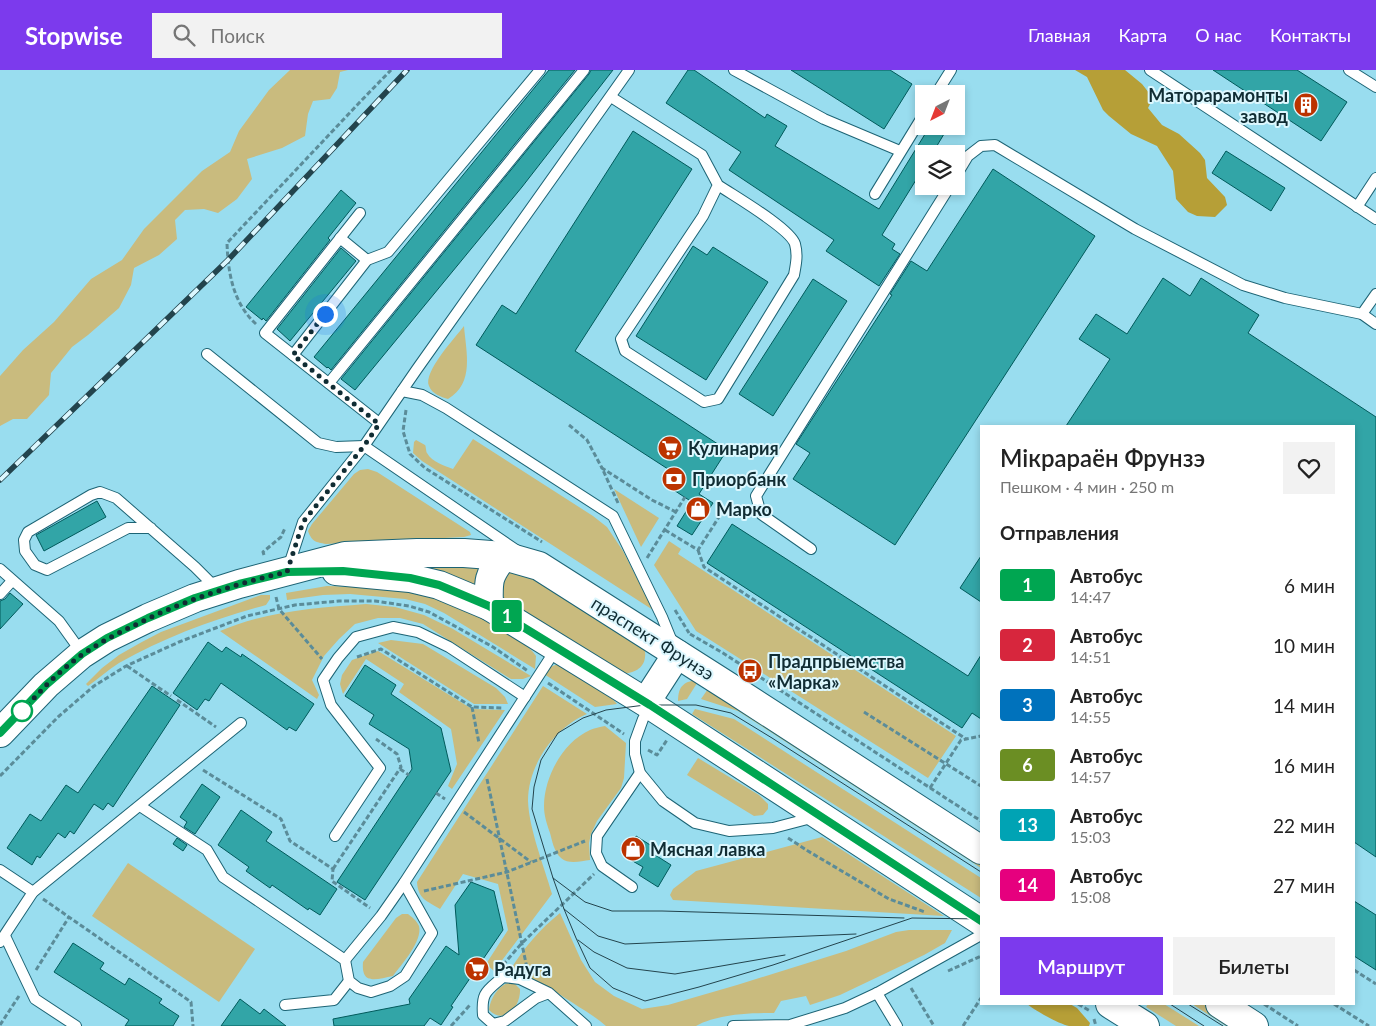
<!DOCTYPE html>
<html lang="ru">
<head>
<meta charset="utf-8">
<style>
  body { margin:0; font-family:Lato,sans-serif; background:#f2f2f2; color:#222; height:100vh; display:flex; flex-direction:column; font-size:19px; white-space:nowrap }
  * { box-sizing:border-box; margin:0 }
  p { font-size:16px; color:#767676 }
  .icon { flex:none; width:28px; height:28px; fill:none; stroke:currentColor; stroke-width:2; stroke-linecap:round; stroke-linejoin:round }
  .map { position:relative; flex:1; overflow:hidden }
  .side { position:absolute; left:980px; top:355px; width:375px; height:580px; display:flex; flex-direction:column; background:#fff; border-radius:0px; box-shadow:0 2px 8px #0003 }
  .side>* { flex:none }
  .badge { padding:0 10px; border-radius:4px; font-size:18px; line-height:32px }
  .needle { width:32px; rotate:222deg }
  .fabs { position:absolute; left:915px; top:15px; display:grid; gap:10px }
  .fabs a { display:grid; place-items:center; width:50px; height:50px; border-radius:0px; background:#fff; box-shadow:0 2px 8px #0003; font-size:25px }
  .you { position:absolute; width:25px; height:25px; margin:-12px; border:4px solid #fff; border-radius:50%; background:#1a73e8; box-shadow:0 0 0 8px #1a73e833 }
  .map>.badge { position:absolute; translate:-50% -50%; box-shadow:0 0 0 2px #fff }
  h2 { padding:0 20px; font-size:19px; line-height:45px }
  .round { display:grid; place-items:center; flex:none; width:52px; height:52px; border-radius:0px; background:#f2f2f2 }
  .summary { display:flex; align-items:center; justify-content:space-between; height:85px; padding:0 20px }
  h1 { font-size:24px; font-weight:600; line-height:38px }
  .primary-button { display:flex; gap:10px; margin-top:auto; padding:10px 20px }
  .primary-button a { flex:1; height:58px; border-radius:0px; background:#7c3aed; color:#fff; font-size:20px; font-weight:600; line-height:58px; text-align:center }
  .primary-button a+a { background:#f2f2f2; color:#222 }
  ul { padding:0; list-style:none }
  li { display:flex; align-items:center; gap:15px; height:60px; padding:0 20px }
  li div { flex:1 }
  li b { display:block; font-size:19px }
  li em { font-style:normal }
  li .badge { min-width:55px; font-weight:700; text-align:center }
  header { display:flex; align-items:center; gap:30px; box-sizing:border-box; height:70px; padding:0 25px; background:#7c3aed; color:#fff }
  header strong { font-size:24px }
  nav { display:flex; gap:28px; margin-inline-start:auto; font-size:18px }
  .search { width:350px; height:45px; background:#f2f2f2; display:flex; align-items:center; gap:12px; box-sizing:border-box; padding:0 18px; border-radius:0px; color:#767676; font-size:19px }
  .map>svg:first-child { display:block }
</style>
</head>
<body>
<header>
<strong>Stopwise</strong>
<div class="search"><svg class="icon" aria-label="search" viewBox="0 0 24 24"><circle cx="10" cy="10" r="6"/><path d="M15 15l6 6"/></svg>Поиск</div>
<nav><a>Главная</a><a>Карта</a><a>О нас</a><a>Контакты</a></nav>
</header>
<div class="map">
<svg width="1376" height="956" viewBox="0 0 1376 956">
  <rect width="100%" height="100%" fill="#99ddef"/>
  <!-- green -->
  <g fill="#c9bb7e">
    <path d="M290,0H348L340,2L337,18L330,29L313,31L308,44L305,66L282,78L247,89L252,109L237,129L218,143L204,139L185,140L175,150L177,169L159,185L134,198L131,215L119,238L88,265L72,277L51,303L49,325L27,349H13L0,356V306L23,280L54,252L91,209L122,190L144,159L202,101L230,82L239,61L269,20Z"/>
    <path d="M464,256C466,282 475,313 448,329C441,327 432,324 429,316C423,302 455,268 464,256Z"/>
    <path d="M473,369L593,446L607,457L623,481L653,540L422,391L413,383L414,372L416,370L425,375C426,376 426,382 427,383C432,392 445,396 453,399Z"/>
    <path d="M368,399L377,402L470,462L471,465L464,467L326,474C316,472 312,472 308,461L312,454L354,404L360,400Z"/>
    <path d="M614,419L659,448L641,477Z"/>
    <path d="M669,471L681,479L678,484L956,666L928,708L696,561L654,495Z"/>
    <path d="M422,496H487L480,520L422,500Z"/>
    <path d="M526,498L643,574C644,578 646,583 645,587C644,599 633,603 623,604L506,533C496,520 499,515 507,501Z"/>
    <path d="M327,516C351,517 376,517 400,520C437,525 472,541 503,561C515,568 528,574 536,586L535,599L444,543L425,534L405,529L350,524L323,525L287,530L286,523Z"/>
    <path d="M261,525H270V529L266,535C214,549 165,567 119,593C108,600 98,609 88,616L86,614L102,598L119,585L140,573L161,562Z"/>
    <path d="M366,534L395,537L424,545L453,559L531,606L523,609H511L423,554L400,548H378L355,554L339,569L324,586L312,610L319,625L317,629L220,561C267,541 315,538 366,534Z"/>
    <path d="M391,570L423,574L496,618L505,627L508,634H474L378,573Z"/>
    <path d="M378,581L472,639L505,640L452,719L448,716L457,694L451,659L399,622L404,614L366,589L343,624L340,614L342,605L352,590Z"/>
    <path d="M558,594L609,625L617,634L595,637L544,604L550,597Z"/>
    <path d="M699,610L687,629L678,631C678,615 685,611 699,610Z"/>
    <path d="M543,616L587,644C554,658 528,695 528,731C529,759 544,796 552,824L494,901L486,894L508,860L498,814L463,804L440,839C427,831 418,829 417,812Z"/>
    <path d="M710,616L981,789V798L738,641L701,629Z"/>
    <path d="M695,639L734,649L981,808V828L692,644Z"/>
    <path d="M605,656L626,673L624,708L621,718L597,751L591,764L589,773L590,790C581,791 569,795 561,788C554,782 552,770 550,763C547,754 544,746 544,736C544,707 563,672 590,660C594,658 600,657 605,656Z"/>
    <path d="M698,688L759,725L768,734V739L763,745L754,746L687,705Z"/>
    <path d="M822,767L944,846L673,830L670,825L673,819L696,801Z"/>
    <path d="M128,793L255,879L219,932L92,846Z"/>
    <path d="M560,843L581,890L595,912L614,926L642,939L668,935L737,915L846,881L896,862L909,860H952L945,873L924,885L840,925L810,935L806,926L781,931L774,943C751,943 717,944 696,956H606C596,947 585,941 573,933C553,920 533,907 510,900C524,878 540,859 560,843Z"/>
    <path d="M402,844H408C412,847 417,851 419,856C423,871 401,895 393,906C377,909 361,916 363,892L396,848Z"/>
    <path d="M508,913L515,914L520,919C521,936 505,956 489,940C490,929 498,916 508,913Z"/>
    <path d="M1148,934H1164L1199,956H1176L1146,937Z"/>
    <path d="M1192,934H1203L1238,956H1226Z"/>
  </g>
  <!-- forest -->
  <g fill="#b69f37">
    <path d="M1075,0H1125L1142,14L1153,28L1148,38L1162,55L1179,64L1200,83L1205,90L1207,108L1225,127L1227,135L1215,147L1197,146L1188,142L1176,129L1173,101L1157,76L1131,64L1109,46L1103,40L1087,7Z"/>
    <path d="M1027,934H1070L1077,938L1090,953L1089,956C1083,956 1076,956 1069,956C1059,954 1036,941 1027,934Z"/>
  </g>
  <!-- building -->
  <g fill="#32a5a7" stroke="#005a5b">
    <path d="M549,0H575L331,300L328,297L327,298L314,287Z"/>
    <path d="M591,0H613L522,117L355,320L341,309L589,4Z"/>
    <path d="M688,0H694L765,48L767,44L787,56L775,76L879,139L930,56L944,64L932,84H924V97L882,165L895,174L892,179L900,184L879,216L826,181L834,170L729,100L741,82L666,33Z"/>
    <path d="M791,0H890L912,14L884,59Z"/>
    <path d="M1213,0H1297L1347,32L1321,71Z"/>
    <path d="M633,61L692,99L575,281L727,380L699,424L713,433L692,465L677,456L692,432L663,413L671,401L476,275L502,235L516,244Z"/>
    <path d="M1226,81L1285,118L1271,141L1212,103Z"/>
    <path d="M993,99L1095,166L895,475L793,409L810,383L796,374L892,225L890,224L911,191L927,201Z"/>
    <path d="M341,120L356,133L328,168L330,170L266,251L263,248L262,250L246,237Z"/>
    <path d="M693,176L707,185L713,177L768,212L706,310L636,266Z"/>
    <path d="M341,178L356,191L290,271L277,259Z"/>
    <path d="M1163,208L1190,226L1201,208L1259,245L1248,263L1376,347V787L1354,772V356H1066L1110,289L1079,269L1096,244L1127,264Z"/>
    <path d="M813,209L847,231L773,346L739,324Z"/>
    <path d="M97,431L106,447L44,481L36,465Z"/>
    <path d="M732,454L968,606L981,585V649L972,643L962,658L707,493Z"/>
    <path d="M981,486V532L960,518Z"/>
    <path d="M10,523L23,534L0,559V531L5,529Z"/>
    <path d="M208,572L222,582L226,577L241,587L242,584L314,634L296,661L289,657L287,660L221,613L209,631L205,629L197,640L173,623Z"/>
    <path d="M365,595L396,615L391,624L441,658L451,701L365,830L337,812L412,699L409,679L369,654L374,645L345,626Z"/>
    <path d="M152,616L180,635L113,737L108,733L103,740L94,734L74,764L70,761L65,768L58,763L40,788L37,786L32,795L7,778L30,744L41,751L66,715L78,723Z"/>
    <path d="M202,714L220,727L195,764L184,757L187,752L180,747Z"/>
    <path d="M241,740L272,762L266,771L337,819L320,845L309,838L308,840L272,815L270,818L246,801L249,797L218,775Z"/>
    <path d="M636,766L655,778L652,783L671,795L658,817L639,805L643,797L624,786Z"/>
    <path d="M177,768L187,775L183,781L173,774Z"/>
    <path d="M471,812L494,821L503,860L451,936L453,937L441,955L430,948L424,956H334L333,949L410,934L409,929L446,876L459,885L455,835Z"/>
    <path d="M1354,831L1376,845V900L1354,886Z"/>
    <path d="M73,873L104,893L100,899L125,915L129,908L162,929L159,933L179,946L173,956H125L129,950L54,902Z"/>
    <path d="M240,929L260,944L264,939L286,956H221Z"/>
  </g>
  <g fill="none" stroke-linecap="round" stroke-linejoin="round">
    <defs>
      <g id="service">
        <path d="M734,0L824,49L900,81"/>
        <path d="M1150,0L1376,149"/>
        <path d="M1349,0L1376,17"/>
        <path d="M936,24L951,0"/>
        <path d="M611,27L702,85L718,115L703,146L621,269L625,281L704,332L718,329L794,205C796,194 798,185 795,174C790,158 734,126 718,115"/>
        <path d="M956,106L968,86L981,76L995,75L1135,159L1243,215L1285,228L1362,244L1376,224"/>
        <path d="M875,124L924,44"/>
        <path d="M1357,137L1376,108"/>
        <path d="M360,143L265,263L379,353"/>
        <path d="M340,168L367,190"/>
        <path d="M1362,244L1376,254"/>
        <path d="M207,284L318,373L336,377L364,376L516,480"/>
        <path d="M293,285L367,190L388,182L540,0"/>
        <path d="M329,313L584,0"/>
        <path d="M402,321L422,325L446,338L613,446L662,547L673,574"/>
        <path d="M151,458H128L47,500L35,495L25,481L24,470L28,462L91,425L100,422L116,428L195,497L216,518"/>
        <path d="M811,479L761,444L756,426L950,116"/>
        <path d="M288,498L303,452L364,376L417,299L629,0"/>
        <path d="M0,499L59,551L82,583"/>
        <path d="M0,524L12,511"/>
        <path d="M650,636L643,649L635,671V684L640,703L663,731L695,753L729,761L773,758L815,747"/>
        <path d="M140,736L207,780L223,807L345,890L349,911L358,918L371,922L390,916L405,906L432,863L404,813"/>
        <path d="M335,766L380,698L331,635L323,610L338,588L356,567L393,557L418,562L449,577L525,627"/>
        <path d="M0,800L33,822"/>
        <path d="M632,817L602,796L596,783L597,766L640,703"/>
        <path d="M5,866L35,929L76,956"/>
        <path d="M0,872L33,822L241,653"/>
        <path d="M345,890L381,846L404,813L556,579"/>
        <path d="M549,923L536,928L505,951L493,954L483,945C481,922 487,921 503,907L520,909L549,923L586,956"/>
        <path d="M877,923L897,956"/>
        <path d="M285,935L334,930L349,911"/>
        <path d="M733,956L790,955L845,938L877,923L981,865"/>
      </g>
      <g id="secondary">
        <path d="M336,501L410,508L439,515L489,536L650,635L981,851"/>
        <path d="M489,536C488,511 488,505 504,486"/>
        <path d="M646,632L677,584"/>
        <path d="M0,663L46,615L82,584L107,568L148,548L195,528L239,514L345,486L417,483H464L504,486L539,496L737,622L981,780"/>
        <path d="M1110,934L1145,956"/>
        <path d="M1220,934L1254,956"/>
      </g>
    </defs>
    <!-- service casing -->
    <use href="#service" stroke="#1d6475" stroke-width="12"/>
    <!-- secondary casing -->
    <use href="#secondary" stroke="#1d6475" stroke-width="30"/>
    <!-- path -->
    <g stroke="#5b8c99" stroke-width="3" stroke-dasharray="5 2.5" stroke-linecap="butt">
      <path d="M256,254C233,233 228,203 227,173L359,33L391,0"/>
      <path d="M406,340L403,361L410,384L425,398L542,472"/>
      <path d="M569,355L587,370L602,398"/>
      <path d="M618,433L602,398L652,430L676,442"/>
      <path d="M665,460L698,480L719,447"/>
      <path d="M698,480L704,497L966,669"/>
      <path d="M264,485L263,482L281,467L285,458"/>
      <path d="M647,488L685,427"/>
      <path d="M276,527L279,539L322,589"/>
      <path d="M675,540L689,563"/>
      <path d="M690,564L723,583L981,751"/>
      <path d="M357,587L381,579L472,637L503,638"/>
      <path d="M127,596L171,626"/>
      <path d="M548,613L624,664"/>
      <path d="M177,630L216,657"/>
      <path d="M472,637L479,673"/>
      <path d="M864,642L981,716"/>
      <path d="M648,680L657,685L667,670"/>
      <path d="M400,699L409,705"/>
      <path d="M203,700L281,749L290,771L333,799L332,811L370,838"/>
      <path d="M0,706L58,647L94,616L126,596L179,572L247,546L295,535L339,531H375L409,536L429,542L493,577L528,601"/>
      <path d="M487,709L527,898"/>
      <path d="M930,718L961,670L981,666"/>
      <path d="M436,723L445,729"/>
      <path d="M464,742L531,792"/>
      <path d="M788,768L808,781L889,829L925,842"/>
      <path d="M333,799L401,697L397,684L376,669"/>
      <path d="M424,821L507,802L585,771"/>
      <path d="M43,829L191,932L193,956"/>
      <path d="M503,895L521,874L594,804"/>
      <path d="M36,900L69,847"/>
      <path d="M1354,900L1376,914"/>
      <path d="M948,901L981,886"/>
      <path d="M911,918L934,956"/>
      <path d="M1078,934L1090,941"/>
      <path d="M1264,934L1298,956"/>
      <path d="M1334,934L1369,956"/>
      <path d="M1094,949L1096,956"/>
      <path d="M0,955L19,926"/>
      <path d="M451,956L470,935"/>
      <path d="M963,956L981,928"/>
    </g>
    <!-- service -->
    <use href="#service" stroke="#fff" stroke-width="10"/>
    <!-- secondary -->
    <use href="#secondary" stroke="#fff" stroke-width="28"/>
    <!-- tram -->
    <g stroke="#23444d" stroke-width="1">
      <path d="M981,802L772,668L731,643L696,635H645L606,640L583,648L558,663L541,690L534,717L532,739L553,808L564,839L576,868L590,898L613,918L645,931L699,917L773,895L912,848L981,849"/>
      <path d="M553,808L585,832L612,841H662L904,848"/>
      <path d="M564,839L598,866L625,874L856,864"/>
      <path d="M578,870L594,882L627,898L675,904L785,885"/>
      <path d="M1170,934L1204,956"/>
      <path d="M1188,934L1223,956"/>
    </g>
    <defs>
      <path id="rail" d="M0,410L228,190L407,0"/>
    </defs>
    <!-- rail casing -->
    <use href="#rail" stroke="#23444d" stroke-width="5.5"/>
    <!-- rail -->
    <use href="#rail" stroke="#dcf7fe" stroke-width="4" stroke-dasharray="11" stroke-linecap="butt"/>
  </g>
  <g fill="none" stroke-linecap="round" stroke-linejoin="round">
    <defs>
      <path id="line" d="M0,663L46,615L82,584L107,568L148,548L195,528L239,514L287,502L343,501L410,508L439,515L489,536L650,635L981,851"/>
    </defs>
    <!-- line casing -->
    <use href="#line" stroke="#fff" stroke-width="11"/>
    <!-- line -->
    <use href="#line" stroke="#00a651" stroke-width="8"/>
    <!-- walk -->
    <path stroke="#102c33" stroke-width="5" stroke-dasharray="0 9" d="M22,641C41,620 60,600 83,584C99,573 116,564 133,556C182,531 234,514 287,502L303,452L364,376L379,354L293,285L325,244"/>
  </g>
  <!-- icons -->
  <defs>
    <symbol id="building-disc" viewBox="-11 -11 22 22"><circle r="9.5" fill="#bc3300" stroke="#dcf7fe"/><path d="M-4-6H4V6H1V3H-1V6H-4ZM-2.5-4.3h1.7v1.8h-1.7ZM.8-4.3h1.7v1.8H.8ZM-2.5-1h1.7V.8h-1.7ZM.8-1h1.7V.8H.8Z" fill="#fff"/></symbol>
    <symbol id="supermarket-disc" viewBox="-11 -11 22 22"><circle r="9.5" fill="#bc3300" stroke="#dcf7fe"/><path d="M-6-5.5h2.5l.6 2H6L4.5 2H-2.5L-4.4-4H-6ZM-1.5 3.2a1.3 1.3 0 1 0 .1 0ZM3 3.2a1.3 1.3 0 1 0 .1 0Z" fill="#fff"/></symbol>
    <symbol id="bank-disc" viewBox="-11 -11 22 22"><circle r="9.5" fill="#bc3300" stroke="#dcf7fe"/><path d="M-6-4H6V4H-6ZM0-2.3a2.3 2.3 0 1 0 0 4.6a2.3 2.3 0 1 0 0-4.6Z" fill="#fff"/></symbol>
    <symbol id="shop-disc" viewBox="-11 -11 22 22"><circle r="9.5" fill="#bc3300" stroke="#dcf7fe"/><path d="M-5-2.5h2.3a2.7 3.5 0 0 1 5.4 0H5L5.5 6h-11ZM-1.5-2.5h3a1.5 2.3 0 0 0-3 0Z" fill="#fff"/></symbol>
    <symbol id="bus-disc" viewBox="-11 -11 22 22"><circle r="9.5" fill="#bc3300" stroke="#dcf7fe"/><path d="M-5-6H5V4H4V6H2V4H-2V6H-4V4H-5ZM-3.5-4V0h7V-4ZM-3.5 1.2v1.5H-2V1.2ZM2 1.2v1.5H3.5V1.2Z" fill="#fff"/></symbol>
  </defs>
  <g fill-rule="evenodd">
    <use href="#building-disc" x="1292" y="21" width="28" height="28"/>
    <use href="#supermarket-disc" x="656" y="364" width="28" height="28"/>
    <use href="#bank-disc" x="660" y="395" width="28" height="28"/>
    <use href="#shop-disc" x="684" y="425" width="28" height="28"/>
    <use href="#bus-disc" x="736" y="587" width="28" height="28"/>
    <use href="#shop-disc" x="619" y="765" width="28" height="28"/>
    <use href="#supermarket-disc" x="463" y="885" width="28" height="28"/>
  </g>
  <!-- markers -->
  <circle fill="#fff" stroke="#00a651" stroke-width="2.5" cx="22" cy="641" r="10"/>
  <g text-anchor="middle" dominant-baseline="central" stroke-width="4" stroke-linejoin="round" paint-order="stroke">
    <!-- poi labels -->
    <g font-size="18" font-weight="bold" fill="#102c33" stroke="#dcf7fe" text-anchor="start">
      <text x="1288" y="25" text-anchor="end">Маторарамонты<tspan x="1288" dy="21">завод</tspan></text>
      <text x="688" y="378">Кулинария</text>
      <text x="692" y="409">Приорбанк</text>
      <text x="716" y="439">Марко</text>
      <text x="768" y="591">Прадпрыемства<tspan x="768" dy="21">«Марка»</tspan></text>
      <text x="650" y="779">Мясная лавка</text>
      <text x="494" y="899">Радуга</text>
    </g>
    <!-- street labels -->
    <g font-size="18" fill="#102c33" stroke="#dcf7fe">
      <text transform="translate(653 568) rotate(32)">праспект Фрунзэ</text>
    </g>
  </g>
</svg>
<div class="fabs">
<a><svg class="needle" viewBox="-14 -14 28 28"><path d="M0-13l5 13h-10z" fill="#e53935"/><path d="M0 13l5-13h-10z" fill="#767676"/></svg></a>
<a><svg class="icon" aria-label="layers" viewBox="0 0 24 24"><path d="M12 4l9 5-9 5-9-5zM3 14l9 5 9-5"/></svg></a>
</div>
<div class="you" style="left:325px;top:244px"></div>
<b class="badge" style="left:507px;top:546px;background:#00a651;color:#fff">1</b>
<section class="side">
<div class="summary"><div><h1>Мікрараён Фрунзэ</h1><p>Пешком · 4 мин · 250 m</p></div><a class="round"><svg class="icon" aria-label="heart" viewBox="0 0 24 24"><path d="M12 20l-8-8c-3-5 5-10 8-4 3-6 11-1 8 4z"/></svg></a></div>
<h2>Отправления</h2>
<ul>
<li><span class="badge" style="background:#00a651;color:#fff">1</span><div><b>Автобус</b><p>14:47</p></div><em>6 мин</em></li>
<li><span class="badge" style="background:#d7263d;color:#fff">2</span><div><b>Автобус</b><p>14:51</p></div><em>10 мин</em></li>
<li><span class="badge" style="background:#0072bc;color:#fff">3</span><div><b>Автобус</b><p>14:55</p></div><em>14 мин</em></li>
<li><span class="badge" style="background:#6b8e23;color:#fff">6</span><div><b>Автобус</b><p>14:57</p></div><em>16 мин</em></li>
<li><span class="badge" style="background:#00a3b4;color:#fff">13</span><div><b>Автобус</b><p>15:03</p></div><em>22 мин</em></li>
<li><span class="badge" style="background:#e6007e;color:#fff">14</span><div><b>Автобус</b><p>15:08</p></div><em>27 мин</em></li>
</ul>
<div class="primary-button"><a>Маршрут</a><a>Билеты</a></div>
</section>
</div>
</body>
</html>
